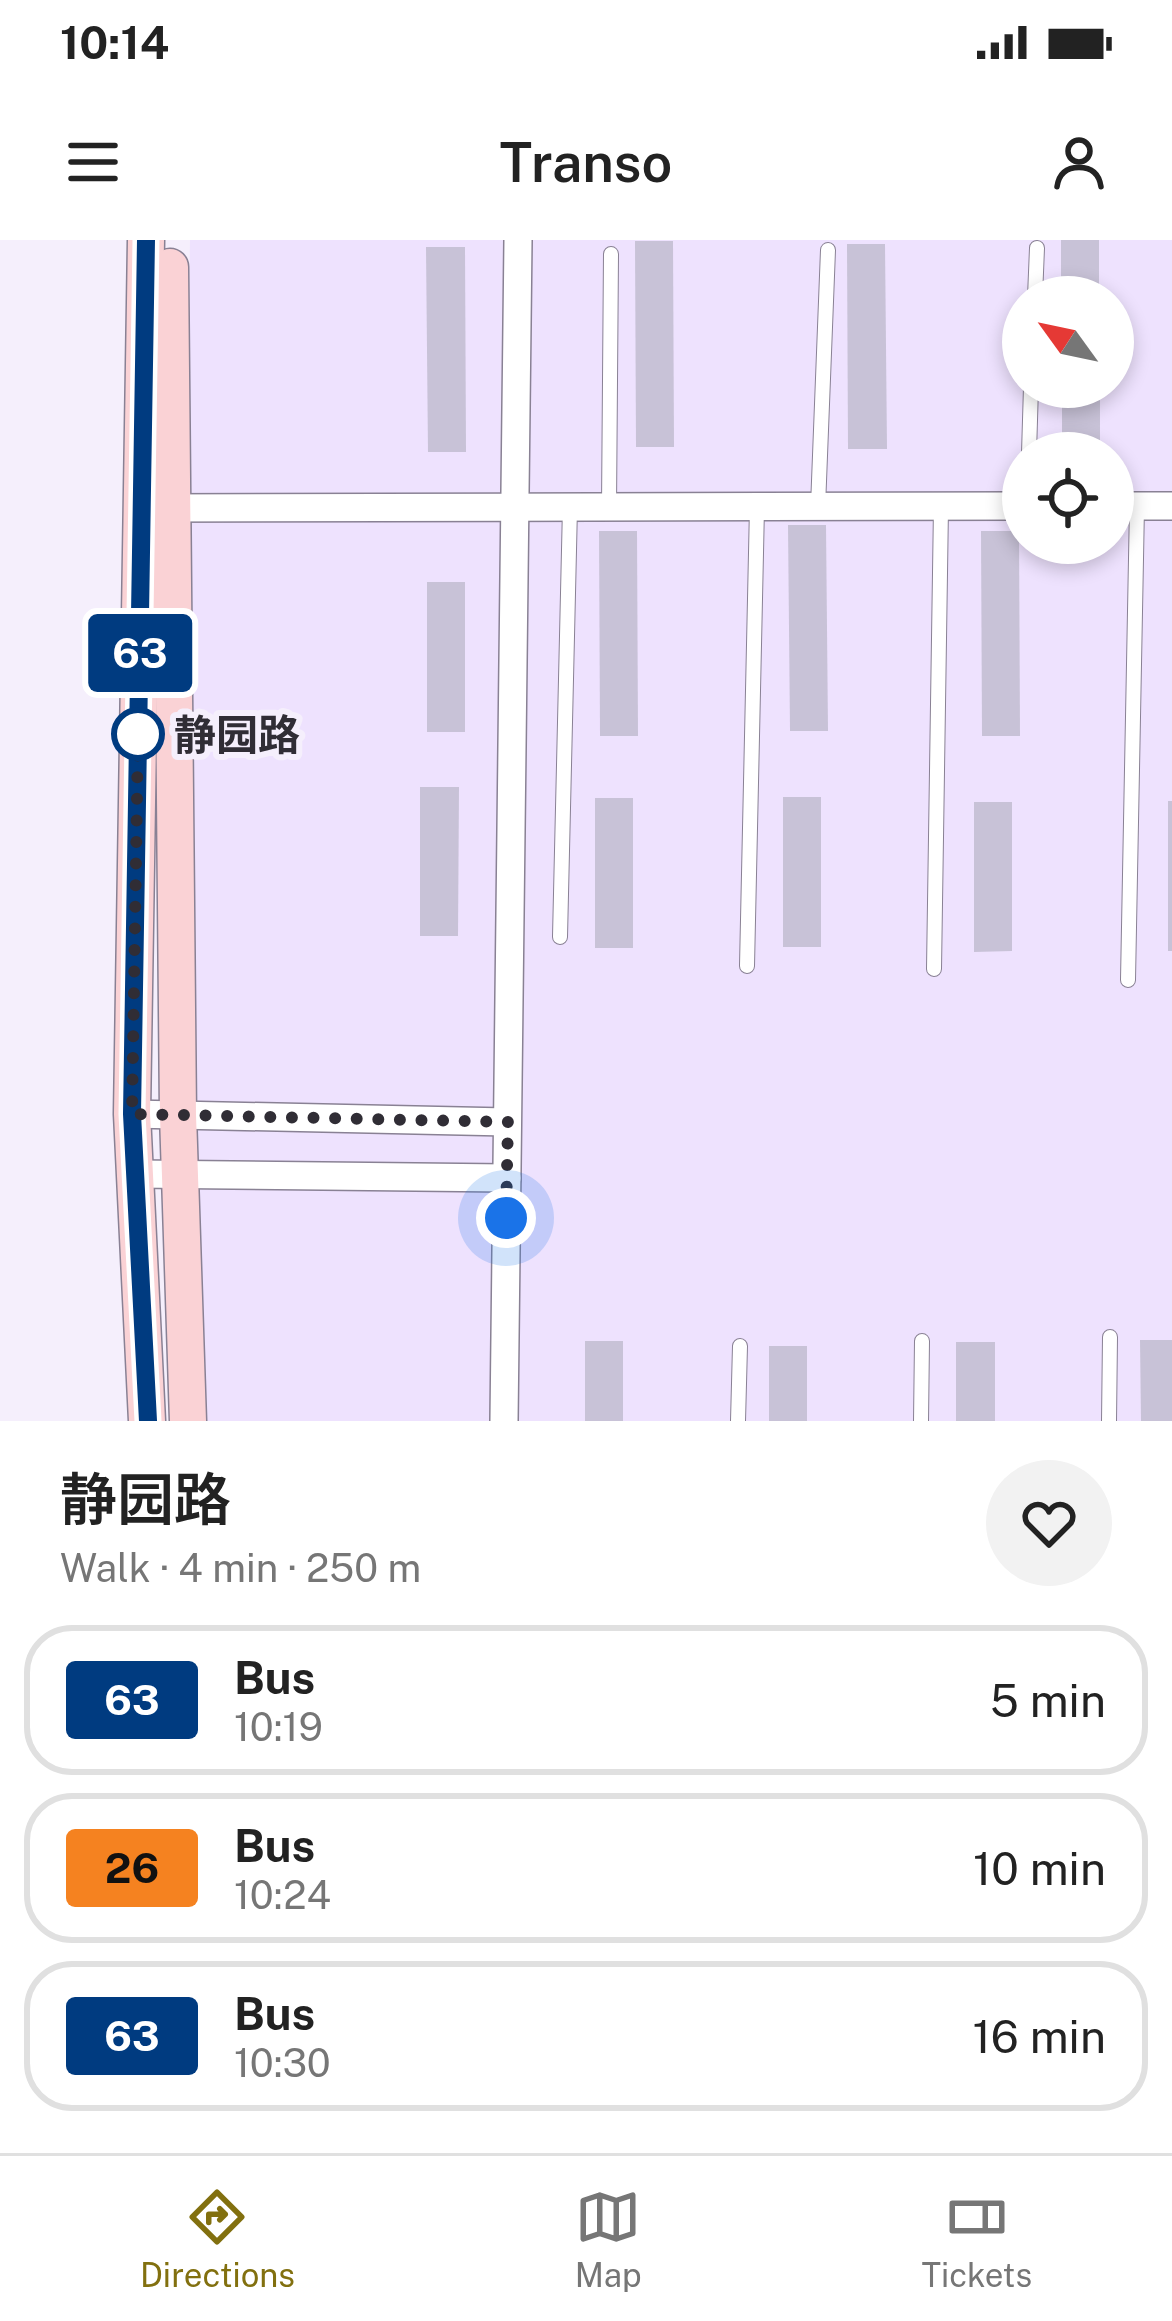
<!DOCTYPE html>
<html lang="en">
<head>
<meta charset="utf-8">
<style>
  body { margin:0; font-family:"Public Sans","Noto Sans SC",sans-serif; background:#f2f2f2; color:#222; height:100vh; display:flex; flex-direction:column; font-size:45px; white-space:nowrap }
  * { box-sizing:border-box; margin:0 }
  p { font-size:39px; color:#767676 }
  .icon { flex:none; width:66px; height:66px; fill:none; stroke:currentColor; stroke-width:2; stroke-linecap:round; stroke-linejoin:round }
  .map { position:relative; height:1181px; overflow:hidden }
  .details { display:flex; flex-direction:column; background:#fff; flex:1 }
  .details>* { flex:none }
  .badge { padding:0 24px; border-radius:9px; font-size:42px; line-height:78px }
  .needle { width:78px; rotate:303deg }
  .fabs { position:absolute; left:1002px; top:36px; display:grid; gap:24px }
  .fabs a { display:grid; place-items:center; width:132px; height:132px; border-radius:50%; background:#fff; box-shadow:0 6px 18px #0003; font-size:60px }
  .you { position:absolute; width:60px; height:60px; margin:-30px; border:9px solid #fff; border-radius:50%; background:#1a73e8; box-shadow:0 0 0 18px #1a73e833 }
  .map>.badge { position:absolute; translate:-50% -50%; box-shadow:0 0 0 6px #fff }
  .round { display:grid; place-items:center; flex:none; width:126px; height:126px; border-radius:63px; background:#f2f2f2 }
  .headline { display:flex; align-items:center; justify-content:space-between; height:204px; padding:0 60px }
  h1 { font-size:57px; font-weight:600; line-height:90px }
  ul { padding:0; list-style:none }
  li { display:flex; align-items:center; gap:36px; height:150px; margin:0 24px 18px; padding:0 36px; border:6px solid #e0e0e0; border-radius:48px }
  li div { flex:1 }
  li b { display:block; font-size:45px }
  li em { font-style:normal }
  li .badge { min-width:132px; font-weight:700; text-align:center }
  .status { display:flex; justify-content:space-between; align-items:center; height:84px; padding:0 60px; background:#fff; direction:ltr }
  .status svg { height:33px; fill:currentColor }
  header { display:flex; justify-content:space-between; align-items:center; height:156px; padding:0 60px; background:#fff; font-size:54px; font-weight:600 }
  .tabs { display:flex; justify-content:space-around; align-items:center; height:168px; border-top:3px solid #e0e0e0; background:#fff; font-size:33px; color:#767676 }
  .tabs a { display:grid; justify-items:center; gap:6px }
  .tabs .on { color:#82700f }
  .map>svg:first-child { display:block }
</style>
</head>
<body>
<div class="status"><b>10:14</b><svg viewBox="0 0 49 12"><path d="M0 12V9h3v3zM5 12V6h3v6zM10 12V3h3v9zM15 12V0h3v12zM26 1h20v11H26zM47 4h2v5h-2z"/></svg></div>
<header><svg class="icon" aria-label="menu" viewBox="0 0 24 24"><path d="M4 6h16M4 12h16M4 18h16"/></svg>Transo<svg class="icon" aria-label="person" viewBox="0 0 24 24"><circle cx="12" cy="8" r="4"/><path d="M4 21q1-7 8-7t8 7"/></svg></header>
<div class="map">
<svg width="1172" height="1181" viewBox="0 0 1172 1181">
  <rect width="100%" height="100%" fill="#f5effc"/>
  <!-- built -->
  <path fill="#eee2fe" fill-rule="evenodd" d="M190,0H1172V1181H188L178,875ZM1023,57H1113V147H1023ZM1023,213H1113V303H1023Z"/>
  <!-- building -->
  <g fill="#c8c2d7">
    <rect x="1061" y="0" width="38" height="57"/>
    <path d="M635,1H673L674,207H636Z"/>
    <path d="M847,4H885L887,209H848Z"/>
    <path d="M426,7H465L466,212H428Z"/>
    <rect x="1062" y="147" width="38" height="57"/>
    <path d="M788,285H826L828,491H790Z"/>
    <path d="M599,291H637L638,496H600Z"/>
    <path d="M981,291H1019L1020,496H982Z"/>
    <rect x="427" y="342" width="38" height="150"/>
    <path d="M420,547H459L458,696H420Z"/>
    <rect x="783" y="557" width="38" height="150"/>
    <rect x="595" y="558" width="38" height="150"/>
    <rect x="1168" y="561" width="4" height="150"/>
    <path d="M974,562H1012V711L974,712Z"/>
    <path d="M1140,1100H1172V1181H1141Z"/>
    <rect x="585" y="1101" width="38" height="80"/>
    <rect x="956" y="1102" width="39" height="79"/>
    <rect x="769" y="1106" width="38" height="75"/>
  </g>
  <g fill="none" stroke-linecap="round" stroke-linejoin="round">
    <defs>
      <g id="lane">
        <path d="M1035,57L1037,8"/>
        <path d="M1029,213L1031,147"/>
        <path d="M609,267L611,14"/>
        <path d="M818,267L828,10"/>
        <path d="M560,697L570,267"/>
        <path d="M747,726L757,267"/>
        <path d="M934,729L941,267"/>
        <path d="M1128,740L1137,266"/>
        <path d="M738,1181L740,1106"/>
        <path d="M921,1181L922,1101"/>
        <path d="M1109,1181L1110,1097"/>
      </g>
      <g id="street">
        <path d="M1113,266H1172"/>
        <path d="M157,268L1023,266"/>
        <path d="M132,874L507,882"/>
        <path d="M136,934L507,938"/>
        <path d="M504,1181L518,0"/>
      </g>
      <g id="secondary">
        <path d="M146,0L132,874L147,1181"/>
        <path d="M170,27L178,875L188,1181"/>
      </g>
    </defs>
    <!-- lane casing -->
    <use href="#lane" stroke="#898194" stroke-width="16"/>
    <!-- street casing -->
    <use href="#street" stroke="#898194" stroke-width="30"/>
    <!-- secondary casing -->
    <use href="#secondary" stroke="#898194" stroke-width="39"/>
    <!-- lane -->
    <use href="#lane" stroke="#fff" stroke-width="14"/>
    <!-- street -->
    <use href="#street" stroke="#fff" stroke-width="27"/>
    <!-- secondary -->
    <use href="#secondary" stroke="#fad2d5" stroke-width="36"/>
  </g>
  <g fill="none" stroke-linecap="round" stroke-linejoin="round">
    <defs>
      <path id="line" d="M146,0L132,874L148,1181"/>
    </defs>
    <!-- line casing -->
    <use href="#line" stroke="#fff" stroke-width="27"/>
    <!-- line -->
    <use href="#line" stroke="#003b80" stroke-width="18"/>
    <!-- walk -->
    <path stroke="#302d35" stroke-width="12" stroke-dasharray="0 21.6" d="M138,494L132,874L508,882L506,978"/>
  </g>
  <!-- markers -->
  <circle fill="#fff" stroke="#003b80" stroke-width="6" cx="138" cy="494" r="24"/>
  <g text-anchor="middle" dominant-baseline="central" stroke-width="12" stroke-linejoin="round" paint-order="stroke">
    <!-- stop labels -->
    <g font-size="42" font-weight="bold" fill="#302d35" stroke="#f5effc" text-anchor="start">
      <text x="174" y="494">静园路</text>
    </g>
  </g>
</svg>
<div class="fabs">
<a><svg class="needle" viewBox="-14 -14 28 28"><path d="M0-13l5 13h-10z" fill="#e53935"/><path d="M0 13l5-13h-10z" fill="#767676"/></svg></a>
<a><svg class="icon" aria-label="locate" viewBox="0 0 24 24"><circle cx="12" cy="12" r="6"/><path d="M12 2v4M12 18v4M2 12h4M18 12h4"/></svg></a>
</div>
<div class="you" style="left:506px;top:978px"></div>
<b class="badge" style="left:140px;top:413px;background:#003b80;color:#fff">63</b>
</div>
<section class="details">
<div class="headline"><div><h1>静园路</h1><p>Walk · 4 min · 250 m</p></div><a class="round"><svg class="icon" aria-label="heart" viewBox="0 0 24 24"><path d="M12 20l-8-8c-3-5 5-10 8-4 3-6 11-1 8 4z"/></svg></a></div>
<ul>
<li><span class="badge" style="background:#003b80;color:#fff">63</span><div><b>Bus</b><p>10:19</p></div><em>5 min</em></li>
<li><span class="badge" style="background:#f58220;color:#111">26</span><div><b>Bus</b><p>10:24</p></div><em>10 min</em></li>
<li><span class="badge" style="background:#003b80;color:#fff">63</span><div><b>Bus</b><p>10:30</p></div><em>16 min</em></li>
</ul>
</section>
<nav class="tabs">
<a class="on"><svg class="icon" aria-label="directions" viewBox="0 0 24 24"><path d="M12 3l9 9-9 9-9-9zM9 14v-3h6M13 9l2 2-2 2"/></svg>Directions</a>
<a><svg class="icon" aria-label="map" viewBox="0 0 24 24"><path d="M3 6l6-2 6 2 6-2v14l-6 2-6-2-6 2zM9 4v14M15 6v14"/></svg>Map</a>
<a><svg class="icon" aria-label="tickets" viewBox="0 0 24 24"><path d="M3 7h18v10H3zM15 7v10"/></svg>Tickets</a>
</nav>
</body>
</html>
